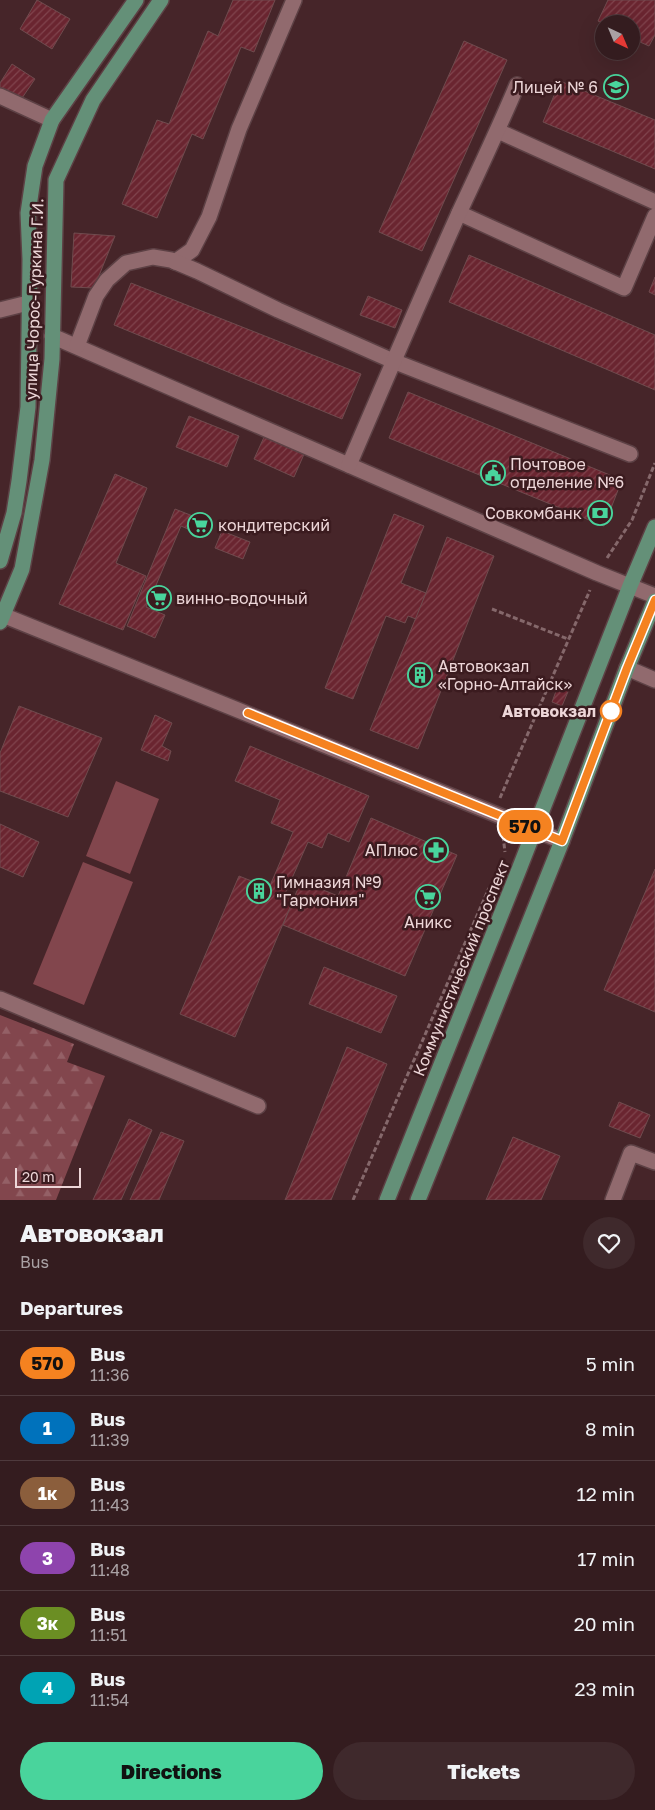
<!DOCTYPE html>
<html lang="en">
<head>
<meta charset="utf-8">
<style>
  body { margin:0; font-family:"Golos Text",sans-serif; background:#3f292c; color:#f1f3f6; height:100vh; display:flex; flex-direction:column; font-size:19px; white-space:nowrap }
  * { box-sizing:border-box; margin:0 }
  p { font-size:16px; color:#a9a1a4 }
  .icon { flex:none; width:28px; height:28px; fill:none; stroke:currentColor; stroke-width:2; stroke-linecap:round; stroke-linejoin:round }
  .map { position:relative; height:1200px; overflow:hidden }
  .side { display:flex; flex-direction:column; background:#341c1f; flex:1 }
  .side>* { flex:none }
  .badge { padding:0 10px; border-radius:16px; font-size:18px; line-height:32px }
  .needle { width:32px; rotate:136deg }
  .controls { position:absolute; left:595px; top:15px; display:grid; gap:10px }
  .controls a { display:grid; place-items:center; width:45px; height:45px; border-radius:50%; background:#341c1f; box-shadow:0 5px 20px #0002,0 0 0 1px #4e3a3d; font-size:25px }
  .scale { position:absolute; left:15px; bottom:12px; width:66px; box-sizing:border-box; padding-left:5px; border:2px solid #edd6d8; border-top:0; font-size:14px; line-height:18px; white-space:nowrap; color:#edd6d8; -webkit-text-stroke:4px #3b1b1f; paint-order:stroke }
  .map>.badge { position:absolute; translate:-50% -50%; box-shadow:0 0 0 2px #fff }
  h2 { padding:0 20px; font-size:19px; line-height:45px }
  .round { display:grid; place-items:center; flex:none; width:52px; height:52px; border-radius:26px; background:#3f292c }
  .head { display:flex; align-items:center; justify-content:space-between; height:85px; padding:0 20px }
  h1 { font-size:24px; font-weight:800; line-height:38px }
  .cta { display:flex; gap:10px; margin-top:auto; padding:10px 20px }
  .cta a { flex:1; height:58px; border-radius:30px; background:#49d49c; color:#111; font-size:20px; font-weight:800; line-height:58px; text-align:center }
  .cta a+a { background:#3f292c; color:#f1f3f6 }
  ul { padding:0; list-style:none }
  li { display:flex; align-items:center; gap:15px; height:65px; padding:0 20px; border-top:1px solid #4e3a3d }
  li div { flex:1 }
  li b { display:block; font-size:19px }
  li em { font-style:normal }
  li .badge { min-width:55px; font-weight:700; text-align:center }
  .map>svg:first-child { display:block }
</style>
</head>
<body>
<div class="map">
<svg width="655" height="1200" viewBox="0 0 655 1200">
  <defs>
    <pattern id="forest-firs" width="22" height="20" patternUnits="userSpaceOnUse" patternTransform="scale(1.25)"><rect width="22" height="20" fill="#82464d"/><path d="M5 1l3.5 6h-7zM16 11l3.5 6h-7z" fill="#946066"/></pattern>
    <pattern id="building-hatch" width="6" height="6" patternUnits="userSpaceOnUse" patternTransform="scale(1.25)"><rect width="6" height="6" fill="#6a2530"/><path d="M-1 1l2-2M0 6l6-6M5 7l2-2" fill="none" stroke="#80444d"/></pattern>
  </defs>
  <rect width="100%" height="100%" fill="#462529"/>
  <!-- green -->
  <g fill="#82464d">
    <path d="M116,781L159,799L130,874L86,856Z"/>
    <path d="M83,862L133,882L84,1005L33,984Z"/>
  </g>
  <!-- forest -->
  <path fill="url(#forest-firs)" d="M0,1015L74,1044L67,1062L105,1076L56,1200H0Z"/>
  <!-- building -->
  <g fill="url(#building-hatch)" stroke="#6f4b4e">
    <path d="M37,0L70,19L52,49L20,29Z"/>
    <path d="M233,0H275L254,52L241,47L203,139L192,134L157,218L122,204L157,120L169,124L208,31L218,36Z"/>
    <path d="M608,0H655V35L649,46L631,38V24H604L598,21Z"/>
    <path d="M464,41L507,60L422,251L379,232Z"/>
    <path d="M12,64L35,79L20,101L0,88V83Z"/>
    <path d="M560,81L655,120V169L543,122Z"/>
    <path d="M74,233L115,236L94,288L71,287Z"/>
    <path d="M469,255L655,335V390L449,302Z"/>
    <path d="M655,277V295L649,292Z"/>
    <path d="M131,283L361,374L342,419L114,325Z"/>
    <path d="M368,296L402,310L395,328L360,315Z"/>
    <path d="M408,392L622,480L604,526L389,438Z"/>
    <path d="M189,416L239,436L227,467L176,447Z"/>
    <path d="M265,435L305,452L294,477L254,459Z"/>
    <path d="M115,474L147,488L116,563L146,576L123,630L59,604Z"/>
    <path d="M175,509L208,522L202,535L181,526L154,590L169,596L165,607L149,600L146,607L165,615L155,638L127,626Z"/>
    <path d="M394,514L424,526L401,583L426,593L416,619L408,616L405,623L386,616L353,699L325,688Z"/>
    <path d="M222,531L250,542L243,559L215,548Z"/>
    <path d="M447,537L494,556L418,749L370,730L426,593Z"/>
    <path d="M559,683L570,687L562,706L552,702Z"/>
    <path d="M19,706L102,738L68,817L0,791V753Z"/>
    <path d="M155,715L172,723L162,746L171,751L168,761L141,750Z"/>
    <path d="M250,746L369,796L349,842L328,833L322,848L308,842L285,894L294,898L235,1037L180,1014L239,876L269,888L293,832L271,823L280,800L235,781Z"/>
    <path d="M371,818L457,855L405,976L283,925L301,881L338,896Z"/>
    <path d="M0,824L39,842L23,877L0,867Z"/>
    <path d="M655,869V1012L604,990Z"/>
    <path d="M324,967L397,996L381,1033L309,1004Z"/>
    <path d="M347,1047L387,1064L331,1200H285Z"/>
    <path d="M619,1102L650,1115L640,1138L609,1126Z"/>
    <path d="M129,1119L152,1130L121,1200H93Z"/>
    <path d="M161,1132L184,1141L159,1200H130Z"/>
    <path d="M513,1137L560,1156L541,1200H486Z"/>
  </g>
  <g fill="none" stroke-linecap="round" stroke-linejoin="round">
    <defs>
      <g id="minor">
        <path d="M0,96L52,120"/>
        <path d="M498,131L655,202"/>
        <path d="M459,213L624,288L655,216"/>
        <path d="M175,262L192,250L209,217L239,129L294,0"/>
        <path d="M0,310L28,303"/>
        <path d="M52,336L597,573L655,596"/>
        <path d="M77,346L96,296L107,280L126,263L153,257L171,260L197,271L278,310L393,361L630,454"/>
        <path d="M349,465C385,381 421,297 459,213C479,170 499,128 517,85"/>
        <path d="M0,614L562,841"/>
        <path d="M627,668L655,680"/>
        <path d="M0,999L258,1106"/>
        <path d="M613,1200L631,1153L655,1162"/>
      </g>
      <g id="major">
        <path d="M0,561L14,513L19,481L28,407L30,259L28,213L35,166L52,120L136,0"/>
        <path d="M0,622L22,569L42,460L52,359L56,180L93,100L161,0"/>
        <path d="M387,1200L518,872L630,586L655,527"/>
        <path d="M418,1200L562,841L627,668L655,601"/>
      </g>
    </defs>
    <!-- minor casing -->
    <use href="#minor" stroke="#5d4145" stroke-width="18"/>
    <!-- major casing -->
    <use href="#major" stroke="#5d4145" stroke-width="18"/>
    <!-- path -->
    <g stroke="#85686b" stroke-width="3" stroke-dasharray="5 2.5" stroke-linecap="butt">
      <path d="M607,558L632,520L655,463"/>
      <path d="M492,609L568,639"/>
      <path d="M500,798L590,590"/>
      <path d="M503,836L505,852"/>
      <path d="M353,1200L489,888"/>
    </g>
    <!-- minor -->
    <use href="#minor" stroke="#916a6e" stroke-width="15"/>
    <!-- major -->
    <use href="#major" stroke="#649078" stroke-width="15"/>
  </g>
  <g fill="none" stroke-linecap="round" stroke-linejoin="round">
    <defs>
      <path id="line" d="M248,713L562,841L627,668L655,600"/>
    </defs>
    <!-- line casing -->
    <use href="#line" stroke="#fff" stroke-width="11"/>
    <!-- line -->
    <use href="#line" stroke="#f58220" stroke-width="8"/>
  </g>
  <!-- icons -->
  <defs>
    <symbol id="school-ring" viewBox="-11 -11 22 22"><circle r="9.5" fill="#3b1b1f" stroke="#49d49c" stroke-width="1.5"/><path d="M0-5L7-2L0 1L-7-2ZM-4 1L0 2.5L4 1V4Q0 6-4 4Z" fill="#49d49c"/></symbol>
    <symbol id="civic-ring" viewBox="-11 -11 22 22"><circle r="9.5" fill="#3b1b1f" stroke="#49d49c" stroke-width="1.5"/><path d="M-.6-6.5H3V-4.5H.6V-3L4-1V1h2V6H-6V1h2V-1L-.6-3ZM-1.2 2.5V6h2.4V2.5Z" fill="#49d49c"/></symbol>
    <symbol id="bank-ring" viewBox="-11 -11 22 22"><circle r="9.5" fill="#3b1b1f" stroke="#49d49c" stroke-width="1.5"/><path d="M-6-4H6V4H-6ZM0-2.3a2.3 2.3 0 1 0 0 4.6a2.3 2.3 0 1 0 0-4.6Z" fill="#49d49c"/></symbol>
    <symbol id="supermarket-ring" viewBox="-11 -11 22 22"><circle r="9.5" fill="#3b1b1f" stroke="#49d49c" stroke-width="1.5"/><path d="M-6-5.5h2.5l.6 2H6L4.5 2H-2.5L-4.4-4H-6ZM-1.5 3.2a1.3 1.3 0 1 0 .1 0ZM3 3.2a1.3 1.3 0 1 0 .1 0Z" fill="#49d49c"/></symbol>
    <symbol id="building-ring" viewBox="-11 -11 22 22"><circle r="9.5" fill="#3b1b1f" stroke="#49d49c" stroke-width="1.5"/><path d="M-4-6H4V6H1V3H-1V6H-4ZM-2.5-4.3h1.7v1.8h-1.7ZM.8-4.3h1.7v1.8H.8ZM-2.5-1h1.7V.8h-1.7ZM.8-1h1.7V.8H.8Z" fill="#49d49c"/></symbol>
    <symbol id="pharmacy-ring" viewBox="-11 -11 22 22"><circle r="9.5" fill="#3b1b1f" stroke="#49d49c" stroke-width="1.5"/><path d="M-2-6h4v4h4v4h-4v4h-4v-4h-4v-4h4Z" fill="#49d49c"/></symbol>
  </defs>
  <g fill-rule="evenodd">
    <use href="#school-ring" x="602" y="73" width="28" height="28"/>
    <use href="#civic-ring" x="479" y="459" width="28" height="28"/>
    <use href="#bank-ring" x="586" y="499" width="28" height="28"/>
    <use href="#supermarket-ring" x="186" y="511" width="28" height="28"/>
    <use href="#supermarket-ring" x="145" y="584" width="28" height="28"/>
    <use href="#building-ring" x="406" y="661" width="28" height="28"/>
    <use href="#pharmacy-ring" x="422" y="836" width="28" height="28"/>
    <use href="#building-ring" x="245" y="877" width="28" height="28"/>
    <use href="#supermarket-ring" x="414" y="883" width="28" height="28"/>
  </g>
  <!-- markers -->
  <circle fill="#fff" stroke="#f58220" stroke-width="2.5" cx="611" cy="711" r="10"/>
  <g text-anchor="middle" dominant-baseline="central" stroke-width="5" stroke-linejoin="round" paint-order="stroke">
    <!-- poi labels -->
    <g font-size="16" fill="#edd6d8" stroke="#3b1b1f" text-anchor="start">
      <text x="598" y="87" text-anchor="end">Лицей № 6</text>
      <text x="510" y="464">Почтовое<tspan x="510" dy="18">отделение №6</tspan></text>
      <text x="582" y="513" text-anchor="end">Совкомбанк</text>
      <text x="218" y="525">кондитерский</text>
      <text x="176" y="598">винно-водочный</text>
      <text x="438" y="666">Автовокзал<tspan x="438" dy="18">«Горно-Алтайск»</tspan></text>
      <text x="418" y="850" text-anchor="end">АПлюс</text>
      <text x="276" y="882">Гимназия №9<tspan x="276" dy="18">"Гармония"</tspan></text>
      <text x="428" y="922" text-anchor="middle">Аникс</text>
    </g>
    <!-- street labels -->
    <g font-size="16" fill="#edd6d8" stroke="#3b1b1f">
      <text transform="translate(34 299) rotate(-88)">улица Чорос-Гуркина Г.И.</text>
      <text transform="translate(461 968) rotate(-68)">Коммунистический проспект</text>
    </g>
    <!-- stop labels -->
    <g font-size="16" font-weight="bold" fill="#edd6d8" stroke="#3b1b1f" text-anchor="end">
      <text x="596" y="711">Автовокзал</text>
    </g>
  </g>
</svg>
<div class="controls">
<a><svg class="needle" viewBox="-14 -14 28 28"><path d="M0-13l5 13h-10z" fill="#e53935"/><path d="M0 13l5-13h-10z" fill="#a9a1a4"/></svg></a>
</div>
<div class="scale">20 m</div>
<b class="badge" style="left:525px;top:826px;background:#f58220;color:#111">570</b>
</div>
<section class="side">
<div class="head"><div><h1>Автовокзал</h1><p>Bus</p></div><a class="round"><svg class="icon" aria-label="heart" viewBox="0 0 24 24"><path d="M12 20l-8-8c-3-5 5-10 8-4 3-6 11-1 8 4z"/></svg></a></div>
<h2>Departures</h2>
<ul>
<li><span class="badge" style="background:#f58220;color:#111">570</span><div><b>Bus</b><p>11:36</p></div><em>5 min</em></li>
<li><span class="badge" style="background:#0072bc;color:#fff">1</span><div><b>Bus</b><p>11:39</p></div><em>8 min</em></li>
<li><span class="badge" style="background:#8b5e3c;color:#fff">1к</span><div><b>Bus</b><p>11:43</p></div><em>12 min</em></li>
<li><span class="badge" style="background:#8e44ad;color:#fff">3</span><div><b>Bus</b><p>11:48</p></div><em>17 min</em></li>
<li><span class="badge" style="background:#6b8e23;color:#fff">3к</span><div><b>Bus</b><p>11:51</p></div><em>20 min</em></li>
<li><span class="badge" style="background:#00a3b4;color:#fff">4</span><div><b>Bus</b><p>11:54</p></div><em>23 min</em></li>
</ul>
<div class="cta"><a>Directions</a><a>Tickets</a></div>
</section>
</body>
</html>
